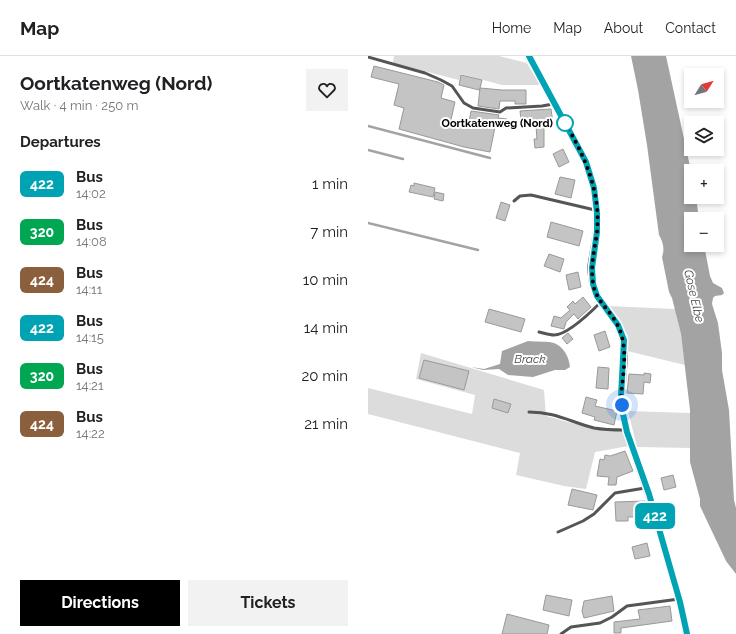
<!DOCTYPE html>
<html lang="en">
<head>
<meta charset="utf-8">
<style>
  body { margin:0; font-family:Raleway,sans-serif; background:#f2f2f2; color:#202124; height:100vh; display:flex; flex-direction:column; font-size:15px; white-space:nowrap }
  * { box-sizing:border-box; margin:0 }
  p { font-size:13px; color:#757577 }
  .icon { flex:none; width:22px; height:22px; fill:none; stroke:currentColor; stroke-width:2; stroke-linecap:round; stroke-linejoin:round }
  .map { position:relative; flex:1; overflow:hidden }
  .sheet { display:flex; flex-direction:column; background:#fff; width:368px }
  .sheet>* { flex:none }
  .badge { padding:0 8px; border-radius:6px; font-size:14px; line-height:26px }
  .needle { width:26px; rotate:53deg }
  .tools { position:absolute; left:316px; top:12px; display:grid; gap:8px }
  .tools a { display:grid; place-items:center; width:40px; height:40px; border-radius:0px; background:#fff; box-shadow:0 2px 6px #0003; font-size:20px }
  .you { position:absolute; width:20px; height:20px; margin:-10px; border:3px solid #fff; border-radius:50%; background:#1a73e8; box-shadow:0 0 0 6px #1a73e833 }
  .map>.badge { position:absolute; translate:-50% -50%; box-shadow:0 0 0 2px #fff }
  h2 { padding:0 20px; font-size:15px; line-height:36px }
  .round { display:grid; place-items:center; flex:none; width:42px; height:42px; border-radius:0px; background:#f2f2f2 }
  .headline { display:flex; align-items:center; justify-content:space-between; height:68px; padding:0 20px }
  h1 { font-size:19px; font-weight:700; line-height:30px }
  .primary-button { display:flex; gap:8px; margin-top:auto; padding:8px 20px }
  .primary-button a { flex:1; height:46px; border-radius:0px; background:#000; color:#fff; font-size:16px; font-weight:700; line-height:46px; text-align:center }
  .primary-button a+a { background:#f2f2f2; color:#202124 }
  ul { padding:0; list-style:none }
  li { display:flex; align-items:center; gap:12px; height:48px; padding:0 20px }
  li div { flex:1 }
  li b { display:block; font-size:15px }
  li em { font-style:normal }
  li .badge { min-width:44px; font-weight:700; text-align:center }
  header { display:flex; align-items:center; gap:24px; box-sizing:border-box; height:56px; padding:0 20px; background:#fff; border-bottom:1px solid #e0e0e0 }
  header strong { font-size:19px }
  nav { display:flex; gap:22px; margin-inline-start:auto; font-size:14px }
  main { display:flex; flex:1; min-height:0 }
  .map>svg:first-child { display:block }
</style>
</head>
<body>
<header>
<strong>Map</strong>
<nav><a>Home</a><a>Map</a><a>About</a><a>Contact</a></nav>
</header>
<main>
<section class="sheet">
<div class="headline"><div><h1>Oortkatenweg (Nord)</h1><p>Walk · 4 min · 250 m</p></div><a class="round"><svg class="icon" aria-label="heart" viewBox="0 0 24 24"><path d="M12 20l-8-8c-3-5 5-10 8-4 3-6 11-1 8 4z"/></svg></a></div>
<h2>Departures</h2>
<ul>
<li><span class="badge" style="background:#00a3b4;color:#fff">422</span><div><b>Bus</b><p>14:02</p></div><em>1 min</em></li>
<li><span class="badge" style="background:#00a651;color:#fff">320</span><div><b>Bus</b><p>14:08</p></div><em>7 min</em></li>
<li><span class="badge" style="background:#8b5e3c;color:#fff">424</span><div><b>Bus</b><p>14:11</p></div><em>10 min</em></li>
<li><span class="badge" style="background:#00a3b4;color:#fff">422</span><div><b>Bus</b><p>14:15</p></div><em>14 min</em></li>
<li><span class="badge" style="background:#00a651;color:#fff">320</span><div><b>Bus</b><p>14:21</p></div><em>20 min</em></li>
<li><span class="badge" style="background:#8b5e3c;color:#fff">424</span><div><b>Bus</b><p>14:22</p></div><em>21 min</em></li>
</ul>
<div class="primary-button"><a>Directions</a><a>Tickets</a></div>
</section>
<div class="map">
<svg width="368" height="578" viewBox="0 0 368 578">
  <rect width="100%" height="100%" fill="#fff"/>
  <!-- green -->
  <g fill="#dcdcdc">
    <path d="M26,0H131L159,7L172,29H134L93,18L91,24L25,7Z"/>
    <path d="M240,250L307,253L313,278L317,309L259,295L260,280Z"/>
    <path d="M53,297L176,334L178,360L207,368L254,375L261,390L227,396L218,433L196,430L148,419L152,397L0,358V332L104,358L107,339L48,323Z"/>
    <path d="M260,355L322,357V392L269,391Z"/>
  </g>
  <!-- water -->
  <g fill="#a3a3a3">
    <path d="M263,0H298L323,115V141H328L331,163H323V189H336L342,220L345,227L354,232L356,237L354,239L347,240L345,242L344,248L350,267L354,297V314L361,354L366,444L368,452V518L358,505L332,450V443L322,406V354L313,278L304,242L301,236L294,201C297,193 295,186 291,179L279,89L270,34Z"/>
    <path d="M160,285C167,286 181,285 186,287C196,291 201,301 202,311L197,314H187L165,321L140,319L131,313L115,314L103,311L116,313L132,308L134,295Z"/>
  </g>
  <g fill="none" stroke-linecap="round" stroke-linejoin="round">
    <!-- stream -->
    <g stroke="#a3a3a3" stroke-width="2.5">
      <path d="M0,70L122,102"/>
      <path d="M0,94L35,103"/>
      <path d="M0,167L110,194"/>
    </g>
  </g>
  <!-- building -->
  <g fill="#c4c4c4" stroke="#999">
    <path d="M6,10L70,26L76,29L73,42L87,46L82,68L100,72L103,55L131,59L130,62L139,63V71H127L122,96L96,91L31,73L36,52L26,49L31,28L3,21Z"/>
    <path d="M93,19L114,24L112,32L134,34H158V48H147V45H132L131,53L110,50L112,32L111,34L91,29Z"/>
    <path d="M183,53L185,68L176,69V91L167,92L166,83H169L168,70L154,71L152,55Z"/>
    <path d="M195,93L201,106L191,111L185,98Z"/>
    <path d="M192,121L207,124L203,142L187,138Z"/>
    <path d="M46,127L67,132L65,141L41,136L43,129L46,130Z"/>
    <path d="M67,136L76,138L75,145L66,143Z"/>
    <path d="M133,146L142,149L137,165L128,162Z"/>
    <path d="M183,166L215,175L211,190L179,181Z"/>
    <path d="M181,198L196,203L192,216L176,210Z"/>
    <path d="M210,216L213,231L201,234L198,219Z"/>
    <path d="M215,241L223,251L213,260L210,263L206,258L198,266L196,273L183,270L186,260L193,262L202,254L199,251L205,245L207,248Z"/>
    <path d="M121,253L157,263L153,276L117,266Z"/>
    <path d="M237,275L242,291L231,295L226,279Z"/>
    <path d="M200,277L205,283L199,288L194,282Z"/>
    <path d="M56,304L101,315L96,334L51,322Z"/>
    <path d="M230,311L241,312L240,333L228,332Z"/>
    <path d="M276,317L283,318L282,327L276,326L275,338L259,337L261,318L276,319Z"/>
    <path d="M218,341L229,344L227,350L249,355L246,369L226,364L227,361L214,357Z"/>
    <path d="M126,343L143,348L140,357L124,352Z"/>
    <path d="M257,395L265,415L249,421L248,429H240L241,421L229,420L232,403L236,404L237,399L242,400Z"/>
    <path d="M305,419L308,431L296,434L293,422Z"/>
    <path d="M204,433L229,439L225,454L200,449Z"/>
    <path d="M277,445V461H260V465H248L247,446Z"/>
    <path d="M279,487L282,500L267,503L264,491Z"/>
    <path d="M178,539L204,544L201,560L175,554Z"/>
    <path d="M244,540L246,555L216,562L214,555L216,545Z"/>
    <path d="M302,550L304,565L253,572V577H246V566L272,563L270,554Z"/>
    <path d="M139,558L181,569L179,578H134Z"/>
  </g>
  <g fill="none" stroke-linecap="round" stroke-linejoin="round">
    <!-- service -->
    <g stroke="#555" stroke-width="3">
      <path d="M0,1L57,17L73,24L84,30L96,47L105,52L132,56L138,52L174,50L185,48"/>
      <path d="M146,145L152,140L163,139L227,154"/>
      <path d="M171,276C176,277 181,279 186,279C199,279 224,255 233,246"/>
      <path d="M161,356C188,356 202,366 226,372C237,374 247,374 257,374"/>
      <path d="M190,476L215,465L226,458L247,437L277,432"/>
      <path d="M193,578L203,571L232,567L244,561L259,550L311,543"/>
    </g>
    <!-- tertiary -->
    <path stroke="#555" stroke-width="8" d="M161,0L218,106L226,132L229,157V176L223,212L225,228L229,240L250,269L256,285V301L253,340L255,358L259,376L281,439L312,546L319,578"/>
  </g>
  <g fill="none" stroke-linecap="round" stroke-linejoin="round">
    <defs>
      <path id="line" d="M161,0L218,106L226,132L229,157V176L224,212L225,228L229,240L250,269L256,284L253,340L255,358L259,376L281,438L312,546L319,578"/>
    </defs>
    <!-- line casing -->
    <use href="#line" stroke="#fff" stroke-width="9"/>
    <!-- line -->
    <use href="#line" stroke="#00a3b4" stroke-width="6"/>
    <!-- walk -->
    <path stroke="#000" stroke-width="4" stroke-dasharray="0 7.2" d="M197,67C217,100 233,137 229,176C227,193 222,209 225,227C227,244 242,254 249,268C261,290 255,317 253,340L254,349"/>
  </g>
  <!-- markers -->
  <circle fill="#fff" stroke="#00a3b4" stroke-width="2" cx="197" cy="67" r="8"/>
  <g text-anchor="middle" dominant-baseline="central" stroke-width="4" stroke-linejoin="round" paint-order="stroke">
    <!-- stop labels -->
    <g font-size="11" font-weight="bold" fill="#000" stroke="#fff" text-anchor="end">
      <text x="185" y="67">Oortkatenweg (Nord)</text>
    </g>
    <!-- water labels -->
    <g font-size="12" font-style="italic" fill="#444" stroke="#fff">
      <text transform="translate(326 240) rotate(77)">Gose Elbe</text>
      <text x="162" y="303">Brack</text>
    </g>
  </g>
</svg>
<div class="tools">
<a><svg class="needle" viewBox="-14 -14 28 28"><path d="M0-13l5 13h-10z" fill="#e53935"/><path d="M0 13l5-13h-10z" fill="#757577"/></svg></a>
<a><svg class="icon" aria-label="layers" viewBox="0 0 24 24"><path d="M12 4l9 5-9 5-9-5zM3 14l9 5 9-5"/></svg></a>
<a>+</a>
<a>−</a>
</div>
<div class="you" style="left:254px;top:349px"></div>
<b class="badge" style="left:287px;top:460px;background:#00a3b4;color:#fff">422</b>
</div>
</main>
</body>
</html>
